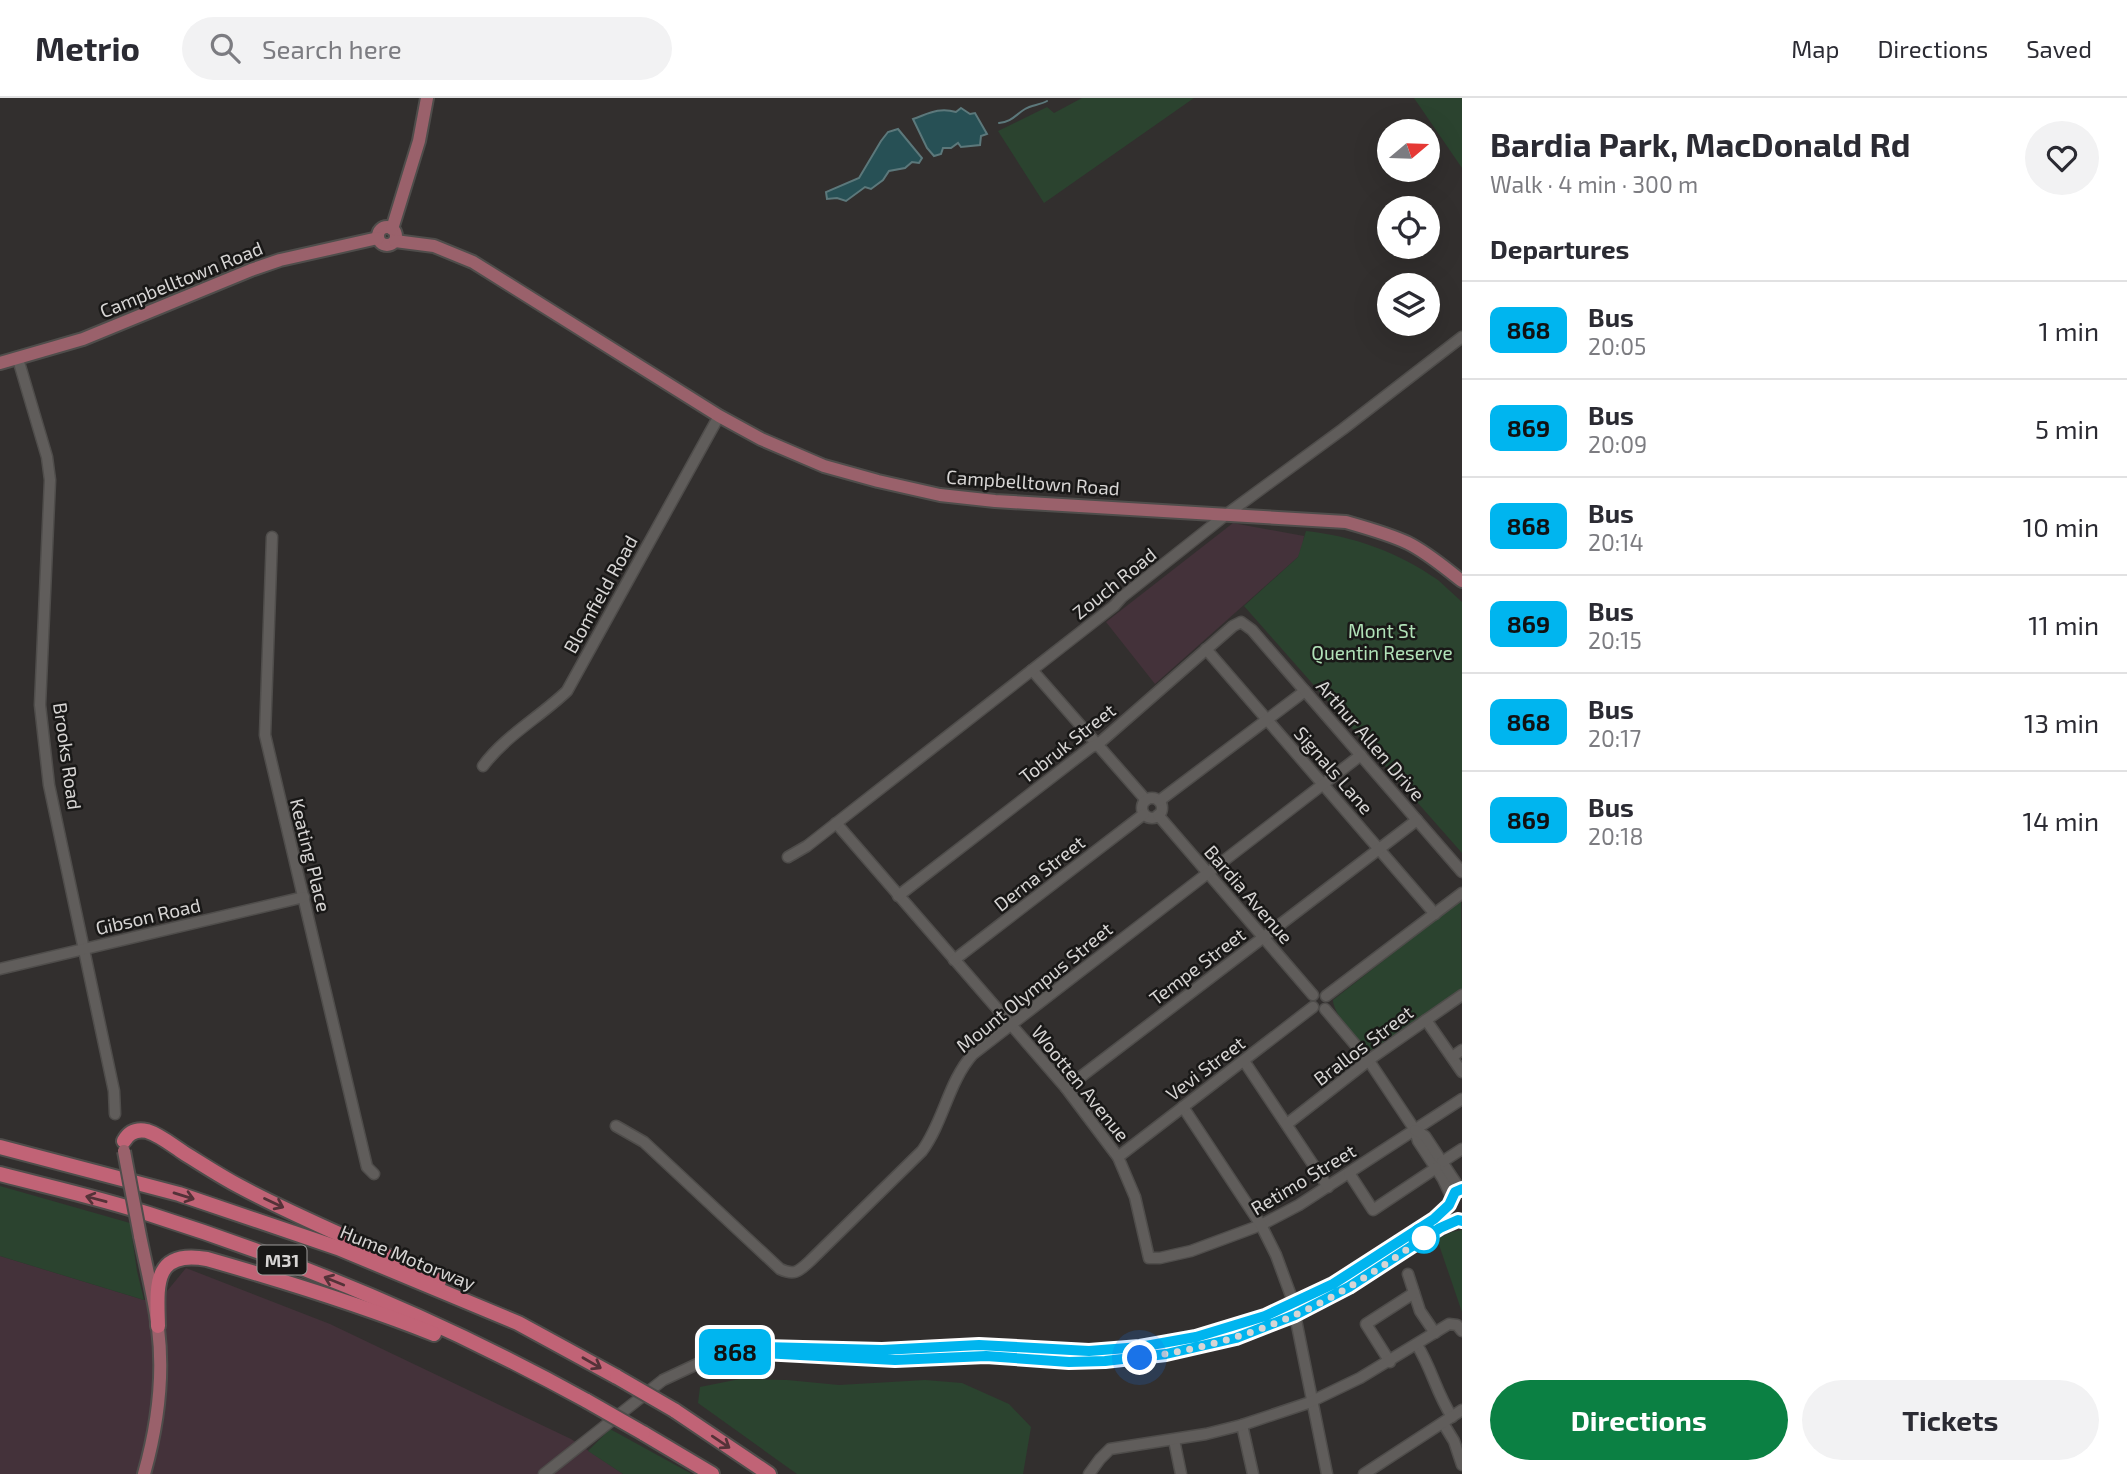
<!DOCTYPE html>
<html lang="en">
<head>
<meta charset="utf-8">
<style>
  body { margin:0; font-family:"Exo 2",sans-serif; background:#f2f2f3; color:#2b2b33; height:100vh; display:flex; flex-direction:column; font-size:26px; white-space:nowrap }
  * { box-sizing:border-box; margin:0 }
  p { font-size:23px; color:#7c7c81 }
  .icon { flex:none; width:38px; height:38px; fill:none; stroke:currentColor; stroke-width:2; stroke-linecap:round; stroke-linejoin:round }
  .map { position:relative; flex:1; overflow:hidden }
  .sheet { display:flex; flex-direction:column; background:#fff; width:665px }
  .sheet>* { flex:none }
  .badge { padding:0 14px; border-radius:10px; font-size:24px; line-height:46px }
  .needle { width:46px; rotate:71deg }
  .tools { position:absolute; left:1377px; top:21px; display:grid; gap:14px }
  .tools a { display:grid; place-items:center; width:63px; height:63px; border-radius:50%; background:#fff; box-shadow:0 7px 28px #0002; font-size:35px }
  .you { position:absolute; width:35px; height:35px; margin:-18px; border:5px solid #fff; border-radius:50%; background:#1a73e8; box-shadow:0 0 0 10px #1a73e833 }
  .map>.badge { position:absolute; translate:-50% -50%; box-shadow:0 0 0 4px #fff }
  h2 { padding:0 28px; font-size:26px; line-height:63px }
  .round { display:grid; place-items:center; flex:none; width:74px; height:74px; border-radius:37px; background:#f2f2f3 }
  .overview { display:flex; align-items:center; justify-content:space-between; height:119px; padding:0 28px }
  h1 { font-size:33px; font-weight:700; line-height:52px }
  .action { display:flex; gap:14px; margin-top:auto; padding:14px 28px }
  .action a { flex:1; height:80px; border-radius:42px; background:#0b8043; color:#fff; font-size:28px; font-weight:700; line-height:80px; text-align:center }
  .action a+a { background:#f2f2f3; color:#2b2b33 }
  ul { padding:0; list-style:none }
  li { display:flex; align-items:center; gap:21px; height:98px; padding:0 28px; border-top:2px solid #e1e1e2 }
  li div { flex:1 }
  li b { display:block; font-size:26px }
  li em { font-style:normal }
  li .badge { min-width:77px; font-weight:700; text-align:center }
  header { display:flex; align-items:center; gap:42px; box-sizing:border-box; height:98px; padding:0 35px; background:#fff; border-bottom:2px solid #e1e1e2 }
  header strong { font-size:33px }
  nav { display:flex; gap:38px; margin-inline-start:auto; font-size:24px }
  .search { width:490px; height:63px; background:#f2f2f3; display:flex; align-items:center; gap:18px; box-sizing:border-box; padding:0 24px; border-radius:38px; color:#7c7c81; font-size:26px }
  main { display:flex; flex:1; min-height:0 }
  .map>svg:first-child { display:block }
</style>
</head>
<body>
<header>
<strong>Metrio</strong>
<div class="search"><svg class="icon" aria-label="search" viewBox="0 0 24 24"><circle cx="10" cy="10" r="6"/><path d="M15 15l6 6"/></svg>Search here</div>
<nav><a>Map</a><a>Directions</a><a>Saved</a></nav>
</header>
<main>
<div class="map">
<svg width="1462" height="1376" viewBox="0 0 1462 1376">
  <rect width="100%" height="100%" fill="#322f2e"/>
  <!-- industrial -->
  <g fill="#44323a">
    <path d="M1233,425L1304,438L1302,451L1298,459L1155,586L1106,524Z"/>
    <path d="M0,1158L144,1202L163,1198L186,1170L330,1226L571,1341L623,1376H0Z"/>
  </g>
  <!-- green -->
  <g fill="#2b432f">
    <path d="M1082,0H1194L1044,105L998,33L1047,9L1054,15Z"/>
    <path d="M1414,0H1462V70Z"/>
    <path d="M1306,433C1353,438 1398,454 1438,482C1446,489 1454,497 1462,504V755L1244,508L1298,459Z"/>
    <path d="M1461,802L1462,891L1377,951L1369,952C1358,943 1333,916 1333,902Z"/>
    <path d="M0,1088L130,1125L137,1173L144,1202L0,1158Z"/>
    <path d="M1462,1132V1214L1437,1141L1452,1134Z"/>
    <path d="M740,1281L787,1282L839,1287L925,1282L962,1285L1009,1306L1031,1329L1023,1376H797L698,1305L700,1289Z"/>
    <path d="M610,1331L690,1375L691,1376H623L588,1353Z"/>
  </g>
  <!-- water -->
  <g fill="#275055" stroke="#5c787b" stroke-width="2">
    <path d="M961,10L970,16L975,15L987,36L981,38L980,47L961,49L958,45L951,50H943L941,56L934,58L927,50L913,21C928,16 938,9 956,14Z"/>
    <path d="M898,31L922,60L919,65L912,64L905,70L889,73L883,82L871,91L865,89L846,103L837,100L827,101L826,94L859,80L881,43L888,34Z"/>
  </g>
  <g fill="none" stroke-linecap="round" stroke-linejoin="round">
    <!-- stream -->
    <path stroke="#5c787b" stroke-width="2" d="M999,25C1012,24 1015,17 1025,11C1031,7 1040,7 1047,3"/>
    <defs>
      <g id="minor">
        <path d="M18,261L47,359L50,382L40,607L49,687L114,993L115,1016"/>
        <path d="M272,439L265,637L367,1069L374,1076"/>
        <path d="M1206,551L1435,816"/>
        <path d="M1032,572L1146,702"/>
        <path d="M483,668C505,638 540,619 567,593L719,318"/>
        <circle cx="1152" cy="710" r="10"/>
        <path d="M1159,703L1305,593"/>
        <path d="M1158,717L1313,897"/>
        <path d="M836,725L1066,990L1118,1059L1135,1099L1149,1160H1160L1191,1153L1261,1127L1299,1107L1462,1001"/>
        <path d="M788,759L807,748L1114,508L1122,499L1227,416L1343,331L1462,239"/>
        <path d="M898,798L1091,649L1097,647L1233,528L1241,524L1252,532L1462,774"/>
        <path d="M954,862L1144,716"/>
        <path d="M0,871L304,799"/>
        <path d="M1326,898L1462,795"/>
        <path d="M1325,911L1369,963L1415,1032L1418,1043L1443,1081L1451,1098"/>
        <path d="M1426,922L1462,974"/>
        <path d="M1452,959L1462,952"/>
        <path d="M1244,963L1328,1089"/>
        <path d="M1066,990L1417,722"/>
        <path d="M1183,1009L1261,1127L1276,1157L1294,1206"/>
        <path d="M1287,1026L1373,959L1462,897"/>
        <path d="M616,1028L644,1044L780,1171C795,1178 799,1173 810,1163L922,1053C944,1023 948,984 973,956L1361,657"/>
        <path d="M1415,1032L1425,1038L1460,1091"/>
        <path d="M1118,1059L1313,909"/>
        <path d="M1442,1064L1462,1051"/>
        <path d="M1349,1075L1373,1112L1436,1070"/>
        <path d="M1408,1176L1420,1213L1435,1235"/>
        <path d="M1295,1217L1327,1376"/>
        <path d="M1417,1247C1432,1271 1436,1294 1452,1319"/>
        <path d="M761,1255L895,1262L968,1258L1069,1264L1105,1263L1166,1256L1236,1239L1295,1217L1349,1189L1440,1130L1458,1122"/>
        <path d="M1390,1264L1366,1226L1414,1195"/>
        <path d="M1443,1325L1454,1343L1462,1367"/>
        <path d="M1242,1327L1253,1376"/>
        <path d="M1174,1342L1181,1376"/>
        <path d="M544,1376L663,1282L708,1261L746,1250L763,1249L882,1253L979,1247L1089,1253L1168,1245L1231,1230L1265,1218L1308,1199L1333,1186L1406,1140L1434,1121L1449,1107"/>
        <path d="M1089,1376L1100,1361L1110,1351L1206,1336L1242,1327L1308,1305L1360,1280L1449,1226L1457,1227L1462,1233"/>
        <path d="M1364,1376L1462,1312"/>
      </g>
      <g id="major">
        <circle cx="387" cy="138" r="9"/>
        <path d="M392,131L419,43L427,0"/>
        <path d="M395,143L434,148L473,164L719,318L761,341L824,368L878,383L940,397L995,403L1346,424C1367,430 1389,436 1408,445C1428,455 1445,470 1462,483"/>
        <path d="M0,265L83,241L251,172L280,162L378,140"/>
        <path d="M140,1138C146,1168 154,1199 158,1230C164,1278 157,1330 144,1376"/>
      </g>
      <g id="highway">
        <path d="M124,1043C129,1034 137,1031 147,1033C160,1037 172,1047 184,1055C202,1066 220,1078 239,1088C304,1123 373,1149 439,1183"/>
        <path d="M0,1049L179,1096L338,1150L518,1225L617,1279"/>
        <path d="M0,1076C50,1089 100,1100 149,1116C300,1164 448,1226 587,1303"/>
        <path d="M158,1228C157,1189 152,1151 207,1161C284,1183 359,1206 434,1236"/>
        <path d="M674,1312L769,1376"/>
        <path d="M643,1335L712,1376"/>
      </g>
    </defs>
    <!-- minor casing -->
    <use href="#minor" stroke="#4f4d4b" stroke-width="13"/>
    <!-- major casing -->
    <use href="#major" stroke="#4f4d4b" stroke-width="16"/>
    <!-- highway casing -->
    <use href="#highway" stroke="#4f4d4b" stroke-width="18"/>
    <!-- minor -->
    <use href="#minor" stroke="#605d5b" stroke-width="10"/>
    <!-- major -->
    <use href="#major" stroke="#9a616b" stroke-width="12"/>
    <!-- highway -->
    <use href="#highway" stroke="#c16376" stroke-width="14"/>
    <defs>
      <path id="major-bridge" d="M124,1053L140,1138"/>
      <g id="highway-bridge">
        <path d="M617,1279L674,1312"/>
        <path d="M587,1303L643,1335"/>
      </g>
    </defs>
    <!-- major-bridge casing -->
    <use href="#major-bridge" stroke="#4f4d4b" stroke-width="16" stroke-linecap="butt"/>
    <!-- highway-bridge casing -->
    <use href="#highway-bridge" stroke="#4f4d4b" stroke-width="18" stroke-linecap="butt"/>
    <!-- major-bridge -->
    <use href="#major-bridge" stroke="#9a616b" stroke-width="12"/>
    <!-- highway-bridge -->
    <use href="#highway-bridge" stroke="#c16376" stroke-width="14"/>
  </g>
  <!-- one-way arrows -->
  <defs><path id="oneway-shaft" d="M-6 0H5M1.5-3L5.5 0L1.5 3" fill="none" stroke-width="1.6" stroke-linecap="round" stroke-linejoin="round" transform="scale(1.75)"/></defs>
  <g stroke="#543238">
    <use href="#oneway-shaft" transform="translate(184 1098) rotate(17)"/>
    <use href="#oneway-shaft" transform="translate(96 1101) rotate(-165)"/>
    <use href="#oneway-shaft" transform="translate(274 1105) rotate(25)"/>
    <use href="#oneway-shaft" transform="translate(334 1183) rotate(-158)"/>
    <use href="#oneway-shaft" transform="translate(592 1265) rotate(30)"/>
    <use href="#oneway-shaft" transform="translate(721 1344) rotate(34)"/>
  </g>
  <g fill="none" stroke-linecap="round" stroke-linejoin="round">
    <defs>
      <path id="line" d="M1462,1091L1455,1094L1449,1107L1434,1121L1333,1186L1265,1218L1196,1239L1140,1249L1089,1253L979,1247L882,1252L763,1249L746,1250L729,1256L762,1255L895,1262L986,1258L1069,1264L1105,1263L1166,1256L1236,1240L1295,1217L1349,1189L1440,1130L1458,1122L1462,1123"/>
    </defs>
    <!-- line casing -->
    <use href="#line" stroke="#fff" stroke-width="16"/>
    <!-- line -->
    <use href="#line" stroke="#00b5ef" stroke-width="10"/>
    <!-- walk -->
    <path stroke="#d7d5d4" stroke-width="7" stroke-dasharray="0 12.6" d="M1140,1260C1199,1252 1256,1236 1310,1210C1350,1191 1387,1165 1424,1140"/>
  </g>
  <!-- markers -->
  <circle fill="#fff" stroke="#00b5ef" stroke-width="3.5" cx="1424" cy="1140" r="14"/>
  <g text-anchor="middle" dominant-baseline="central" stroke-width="5" stroke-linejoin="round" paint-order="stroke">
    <!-- shield labels -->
    <rect fill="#191817" stroke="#9e9c9b" stroke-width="2" x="257.5" y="1147.5" width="49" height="29" rx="5"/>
    <g font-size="18" font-weight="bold" fill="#d7d5d4">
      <text x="282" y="1162">M31</text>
    </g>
    <!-- street labels -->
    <g font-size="19" fill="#d7d5d4" stroke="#191817">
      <text transform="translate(181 181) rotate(-22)">Campbelltown Road</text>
      <text transform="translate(1033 384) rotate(4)">Campbelltown Road</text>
      <text transform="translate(1114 485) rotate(-39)">Zouch Road</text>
      <text transform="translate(600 496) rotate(-61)">Blomfield Road</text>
      <text transform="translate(1371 642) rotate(49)">Arthur Allen Drive</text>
      <text transform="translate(1067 645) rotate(-38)">Tobruk Street</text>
      <text transform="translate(68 658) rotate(82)">Brooks Road</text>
      <text transform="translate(1334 672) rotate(49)">Signals Lane</text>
      <text transform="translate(311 757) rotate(76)">Keating Place</text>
      <text transform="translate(1039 775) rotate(-38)">Derna Street</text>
      <text transform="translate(1249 796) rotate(49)">Bardia Avenue</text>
      <text transform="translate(148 818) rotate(-13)">Gibson Road</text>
      <text transform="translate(1197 868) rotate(-37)">Tempe Street</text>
      <text transform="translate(1034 889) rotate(-39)">Mount Olympus Street</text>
      <text transform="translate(1363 947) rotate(-37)">Brallos Street</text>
      <text transform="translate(1205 970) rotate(-37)">Vevi Street</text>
      <text transform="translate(1081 985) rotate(51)">Wootten Avenue</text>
      <text transform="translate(1303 1081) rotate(-31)">Retimo Street</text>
      <text transform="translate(408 1159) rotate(22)">Hume Motorway</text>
    </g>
    <!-- park labels -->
    <g font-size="19" fill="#b1e2b8" stroke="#191817">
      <text x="1382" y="532">Mont St<tspan x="1382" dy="22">Quentin Reserve</tspan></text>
    </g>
  </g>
</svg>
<div class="tools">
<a><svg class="needle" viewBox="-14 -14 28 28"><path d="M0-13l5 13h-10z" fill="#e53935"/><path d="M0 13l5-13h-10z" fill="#7c7c81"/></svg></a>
<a><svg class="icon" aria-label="locate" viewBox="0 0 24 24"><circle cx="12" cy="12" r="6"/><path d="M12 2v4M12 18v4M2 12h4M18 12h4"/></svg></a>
<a><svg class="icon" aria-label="layers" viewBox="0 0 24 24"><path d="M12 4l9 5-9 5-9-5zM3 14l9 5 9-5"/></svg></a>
</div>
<div class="you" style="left:1140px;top:1260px"></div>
<b class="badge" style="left:735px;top:1254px;background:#00b5ef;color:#111">868</b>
</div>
<section class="sheet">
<div class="overview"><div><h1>Bardia Park, MacDonald Rd</h1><p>Walk · 4 min · 300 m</p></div><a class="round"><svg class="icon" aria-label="heart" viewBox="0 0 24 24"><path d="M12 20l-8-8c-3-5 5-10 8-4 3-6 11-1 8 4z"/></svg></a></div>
<h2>Departures</h2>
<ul>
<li><span class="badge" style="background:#00b5ef;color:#111">868</span><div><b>Bus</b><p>20:05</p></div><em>1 min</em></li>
<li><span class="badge" style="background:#00b5ef;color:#111">869</span><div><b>Bus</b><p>20:09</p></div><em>5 min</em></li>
<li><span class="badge" style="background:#00b5ef;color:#111">868</span><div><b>Bus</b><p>20:14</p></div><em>10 min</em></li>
<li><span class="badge" style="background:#00b5ef;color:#111">869</span><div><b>Bus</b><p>20:15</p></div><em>11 min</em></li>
<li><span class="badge" style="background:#00b5ef;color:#111">868</span><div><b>Bus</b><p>20:17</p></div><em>13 min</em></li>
<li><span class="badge" style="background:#00b5ef;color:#111">869</span><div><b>Bus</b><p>20:18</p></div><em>14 min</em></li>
</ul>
<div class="action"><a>Directions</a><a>Tickets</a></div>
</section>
</main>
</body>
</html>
